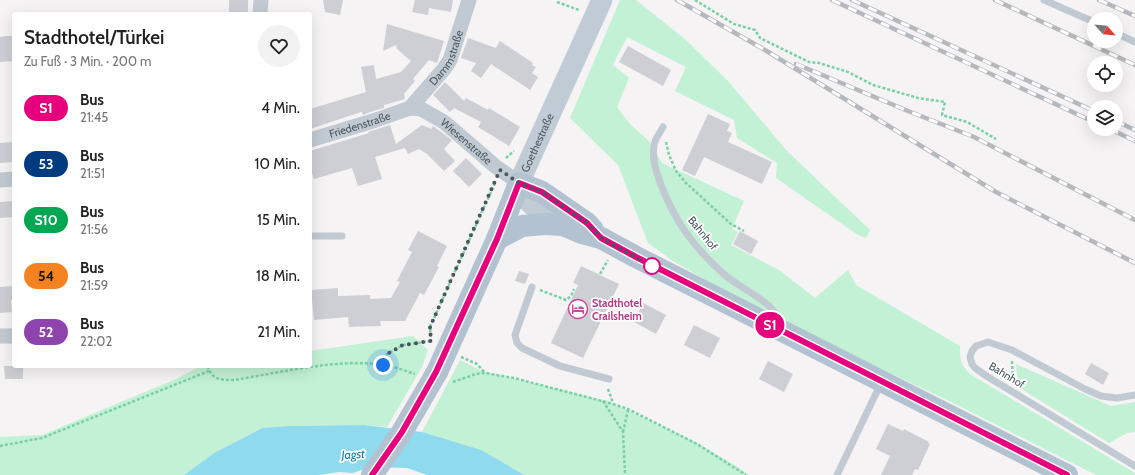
<!DOCTYPE html>
<html lang="de">
<head>
<meta charset="utf-8">
<style>
  body { margin:0; font-family:Cabin,sans-serif; background:#f2f2f2; color:#222; height:100vh; display:flex; flex-direction:column; font-size:15px; white-space:nowrap }
  * { box-sizing:border-box; margin:0 }
  p { font-size:13px; color:#767676 }
  .icon { flex:none; width:22px; height:22px; fill:none; stroke:currentColor; stroke-width:2; stroke-linecap:round; stroke-linejoin:round }
  .map { position:relative; flex:1; overflow:hidden }
  .sheet { position:absolute; left:12px; top:12px; width:300px; height:356px; display:flex; flex-direction:column; background:#fff; border-radius:4px; box-shadow:0 4px 16px #0002 }
  .sheet>* { flex:none }
  .badge { padding:0 8px; border-radius:13px; font-size:14px; line-height:26px }
  .needle { width:26px; rotate:117deg }
  .buttons { position:absolute; left:1087px; top:12px; display:grid; gap:8px }
  .buttons a { display:grid; place-items:center; width:36px; height:36px; border-radius:50%; background:#fff; box-shadow:0 4px 16px #0002; font-size:20px }
  .you { position:absolute; width:20px; height:20px; margin:-10px; border:3px solid #fff; border-radius:50%; background:#1a73e8; box-shadow:0 0 0 6px #1a73e833 }
  .map>.badge { position:absolute; translate:-50% -50%; box-shadow:0 0 0 2px #fff }
  .round { display:grid; place-items:center; flex:none; width:42px; height:42px; border-radius:21px; background:#f2f2f2 }
  .head { display:flex; align-items:center; justify-content:space-between; height:68px; padding:0 12px }
  h1 { font-size:19px; font-weight:600; line-height:30px }
  ul { padding:0; list-style:none }
  li { display:flex; align-items:center; gap:12px; height:56px; padding:0 12px }
  li div { flex:1 }
  li b { display:block; font-size:15px }
  li em { font-style:normal }
  li .badge { min-width:44px; font-weight:700; text-align:center }
  .map>svg:first-child { display:block }
</style>
</head>
<body>
<div class="map">
<svg width="1135" height="475" viewBox="0 0 1135 475">
  <rect width="100%" height="100%" fill="#f5f3f3"/>
  <!-- green -->
  <g fill="#c3f1d5">
    <path d="M620,0H636L686,40L728,81L787,151L870,230L866,238L858,235L776,178L777,163L737,138L734,120L675,91L686,67L627,37L613,65L629,78L617,107L629,123L649,141L662,163L744,201L732,229L738,232L731,245L779,270L815,298L848,270L856,285L960,346C960,360 960,363 970,374L1135,473V475H1096L947,400L791,326L769,317L673,261L648,243L618,165L570,118Z"/>
    <path d="M413,336L428,350L422,367L387,427L364,425L289,426L262,428L214,453L184,475H0V437L42,435L176,379L201,366H310V351Z"/>
    <path d="M460,360L482,371L608,401L697,443L736,466L749,475H524L422,432Z"/>
    <path d="M1016,364L1111,406L1135,402V432L1127,433L1109,443L1018,387Z"/>
  </g>
  <!-- water -->
  <path fill="#90daee" d="M364,425L422,432L481,450L524,475H427L407,468L370,467L353,473L339,472L319,475H184L214,453L262,428L289,426Z"/>
  <!-- building -->
  <g fill="#cdcfd5">
    <rect x="229" y="0" width="19" height="14"/>
    <path d="M323,0H343L340,15L325,12Z"/>
    <path d="M415,0H453L451,12L429,8L428,15L412,12Z"/>
    <path d="M387,24L444,41L437,63L429,60L413,79L415,81L404,94L405,99L384,105V108L370,112L363,115L362,112H361L310,129V109L366,92L361,67L374,65L376,79L401,72L411,61L397,49L396,45L383,51Z"/>
    <path d="M6,36H14V61L0,62V37Z"/>
    <path d="M468,38L496,48L500,41L533,63L532,65L536,67L532,73L538,77L530,90L491,64L481,78L471,71L476,63L461,58Z"/>
    <path d="M628,46L671,70L663,86L619,62Z"/>
    <path d="M445,82L464,101L466,98L488,110L489,108L520,127L509,146L478,127L481,122L454,108L450,112L433,95Z"/>
    <path d="M708,114L730,124L727,131L732,133L728,142L772,162L762,184L704,157L695,176L682,170Z"/>
    <path d="M390,125L396,144L422,125L431,129L433,126L452,140L444,149L455,161L444,171L427,154L419,149L408,154L405,148L375,157L382,179L358,186L352,168L314,179L310,167V151L369,133L368,132Z"/>
    <path d="M14,142V162L0,163V143Z"/>
    <path d="M466,158L482,174L469,187L453,171Z"/>
    <path d="M14,201V217L0,218V202Z"/>
    <path d="M418,231L447,246L437,266L439,267L424,295L420,293L405,321H380L381,326L349,327L348,317L314,320L311,290L338,288V296L370,295V299L391,298L400,282L397,281L412,252L408,250Z"/>
    <path d="M740,231L758,241L751,254L733,244Z"/>
    <path d="M581,266L619,284L583,358L551,343L578,285L573,283Z"/>
    <path d="M519,271L529,274L525,284L515,281Z"/>
    <path d="M14,286V300H11L12,312L0,313V287Z"/>
    <path d="M643,303L666,315L656,334L634,322Z"/>
    <path d="M694,325L720,338L710,358L684,345Z"/>
    <path d="M768,361L793,374L784,392L759,379Z"/>
    <path d="M1091,363L1109,373L1103,385L1085,374Z"/>
    <path d="M4,366H23V379H5Z"/>
    <path d="M888,424L903,431L904,429L929,442L928,443L930,444L918,470L915,469L912,475H881L890,456L876,449Z"/>
  </g>
  <g fill="none" stroke-linecap="round" stroke-linejoin="round">
    <!-- path -->
    <g stroke="#7ad0a6" stroke-width="2.5" stroke-dasharray="3 2" stroke-linecap="butt">
      <path d="M695,0L734,24L755,30L760,38L809,62L819,63L848,72L873,85L918,98L945,102L942,115L967,122L996,139"/>
      <path d="M557,2L579,10"/>
      <path d="M666,142L669,155L676,171L686,183L731,224L744,231"/>
      <path d="M506,158L514,151"/>
      <path d="M600,274L608,260"/>
      <path d="M540,290L566,300L571,296L574,289"/>
      <path d="M431,342L430,327L495,183"/>
      <path d="M461,357L477,364L485,373"/>
      <path d="M1012,361L1013,382"/>
      <path d="M383,365L387,354L403,345L431,341"/>
      <path d="M208,366C211,380 221,380 234,380C278,373 338,358 383,365C394,366 405,371 415,374"/>
      <path d="M453,382L476,374L485,373L514,378L613,404L628,409L697,444L746,475"/>
      <path d="M608,389L613,403"/>
      <path d="M603,401L623,432L625,475"/>
      <path d="M623,432L628,410"/>
      <path d="M0,446L42,438L209,371"/>
    </g>
    <!-- service -->
    <g stroke="#c1cad2" stroke-width="7">
      <path d="M1044,0L1094,22"/>
      <path d="M1116,33L1135,42"/>
      <path d="M663,127C660,133 654,140 654,146C652,159 656,171 660,182C674,221 695,249 726,276C741,288 760,296 773,310C777,315 778,319 777,324"/>
      <path d="M310,236H342"/>
      <path d="M532,287L515,335L517,343L522,348L560,366L609,379"/>
      <path d="M1135,395L1117,398L1101,396L1085,389L1012,350L988,342L976,346L972,351L970,357L972,364L975,368L988,377L1135,466"/>
      <path d="M837,475L881,383"/>
    </g>
    <!-- minor -->
    <g stroke="#c1cad2" stroke-width="15">
      <path d="M260,14L261,0"/>
      <path id="s1" d="M410,108L444,69L450,60L469,0"/>
      <path id="s2" d="M310,140L373,121L410,108L421,109L444,122L495,166L519,183"/>
      <path d="M0,180L14,179"/>
      <path d="M0,336H14"/>
    </g>
    <!-- secondary -->
    <path stroke="#c1cbd6" stroke-width="21" id="s3" d="M563,225L532,205L525,197L519,183L602,0"/>
    <!-- primary -->
    <g stroke="#b3c2d1" stroke-width="22">
      <path d="M497,239L522,226L544,224L563,225L582,233L601,238L636,257L1067,475"/>
      <path d="M437,372L497,239L519,183L542,192L587,223L593,230"/>
    </g>
    <defs>
      <g id="rail">
        <path d="M677,0L765,50L996,192L1135,263"/>
        <path d="M832,0L1094,122"/>
        <path d="M852,0L1094,111"/>
        <path d="M995,0L1135,65"/>
        <path d="M1099,0L1135,16"/>
        <path d="M796,64L908,111L974,137L1135,220"/>
        <path d="M1116,121L1135,130"/>
        <path d="M1110,129L1135,141"/>
      </g>
    </defs>
    <!-- rail casing -->
    <use href="#rail" stroke="#b5b8bd" stroke-width="4.5"/>
    <!-- rail -->
    <use href="#rail" stroke="#fff" stroke-width="3" stroke-dasharray="9" stroke-linecap="butt"/>
    <!-- primary-bridge -->
    <path stroke="#b3c2d1" stroke-width="22" d="M372,475L402,432L437,372"/>
  </g>
  <g fill="none" stroke-linecap="round" stroke-linejoin="round">
    <defs>
      <path id="line" d="M372,475L402,432L436,372L497,239L519,183L542,192L587,223L601,238L636,257L1067,475"/>
    </defs>
    <!-- line casing -->
    <use href="#line" stroke="#fff" stroke-width="9"/>
    <!-- line -->
    <use href="#line" stroke="#e6007e" stroke-width="6"/>
    <!-- walk -->
    <path stroke="#4a5661" stroke-width="4" stroke-dasharray="0 7.2" d="M383,365L387,354L403,345L431,341L430,327L500,170L519,183L542,192L587,223L601,238L652,266"/>
  </g>
  <!-- icons -->
  <defs>
    <symbol id="hotel-ring" viewBox="-11 -11 22 22"><circle r="9.5" fill="#fff" stroke="#d1479c" stroke-width="1.5"/><path d="M-6-4.5h1.5V1H6V5H4.5V3h-9V5H-6ZM-4 0a1.8 1.8 0 1 1 3.6 0ZM.5 0V-2.5h3Q6-2.5 6 0Z" fill="#d1479c"/></symbol>
  </defs>
  <g fill-rule="evenodd">
    <use href="#hotel-ring" x="567" y="298" width="22" height="22"/>
  </g>
  <!-- markers -->
  <circle fill="#fff" stroke="#e6007e" stroke-width="2" cx="652" cy="266" r="8"/>
  <g text-anchor="middle" dominant-baseline="central" stroke-width="3.5" stroke-linejoin="round" paint-order="stroke">
    <!-- street labels -->
    <g font-size="11" fill="#4a5661" stroke="#fff">
      <text stroke="none"><textPath href="#s1" startOffset="63">Dammstraße</textPath></text>
      <text stroke="none"><textPath href="#s2" startOffset="52">Friedenstraße</textPath></text>
      <text stroke="none"><textPath href="#s2" startOffset="172">Wiesenstraße</textPath></text>
      <text stroke="none"><textPath href="#s3" startOffset="107">Goethestraße</textPath></text>
      <text transform="translate(703 233) rotate(51)">Bahnhof</text>
      <text transform="translate(1007 375) rotate(31)">Bahnhof</text>
    </g>
    <!-- hotel labels -->
    <g font-size="11" font-weight="bold" fill="#b23c85" stroke="#fff" text-anchor="start">
      <text x="592" y="303">Stadthotel<tspan x="592" dy="13">Crailsheim</tspan></text>
    </g>
    <!-- water labels -->
    <g font-size="12" font-style="italic" fill="#0c7c9b" stroke="#fff">
      <text transform="translate(353 454) rotate(-4)">Jagst</text>
    </g>
  </g>
</svg>
<div class="buttons">
<a><svg class="needle" viewBox="-14 -14 28 28"><path d="M0-13l5 13h-10z" fill="#e53935"/><path d="M0 13l5-13h-10z" fill="#767676"/></svg></a>
<a><svg class="icon" aria-label="locate" viewBox="0 0 24 24"><circle cx="12" cy="12" r="6"/><path d="M12 2v4M12 18v4M2 12h4M18 12h4"/></svg></a>
<a><svg class="icon" aria-label="layers" viewBox="0 0 24 24"><path d="M12 4l9 5-9 5-9-5zM3 14l9 5 9-5"/></svg></a>
</div>
<div class="you" style="left:383px;top:365px"></div>
<b class="badge" style="left:770px;top:325px;background:#e6007e;color:#fff">S1</b>
<section class="sheet">
<div class="head"><div><h1>Stadthotel/Türkei</h1><p>Zu Fuß · 3 Min. · 200 m</p></div><a class="round"><svg class="icon" aria-label="heart" viewBox="0 0 24 24"><path d="M12 20l-8-8c-3-5 5-10 8-4 3-6 11-1 8 4z"/></svg></a></div>
<ul>
<li><span class="badge" style="background:#e6007e;color:#fff">S1</span><div><b>Bus</b><p>21:45</p></div><em>4 Min.</em></li>
<li><span class="badge" style="background:#003b80;color:#fff">53</span><div><b>Bus</b><p>21:51</p></div><em>10 Min.</em></li>
<li><span class="badge" style="background:#00a651;color:#fff">S10</span><div><b>Bus</b><p>21:56</p></div><em>15 Min.</em></li>
<li><span class="badge" style="background:#f58220;color:#111">54</span><div><b>Bus</b><p>21:59</p></div><em>18 Min.</em></li>
<li><span class="badge" style="background:#8e44ad;color:#fff">52</span><div><b>Bus</b><p>22:02</p></div><em>21 Min.</em></li>
</ul>
</section>
</div>
</body>
</html>
